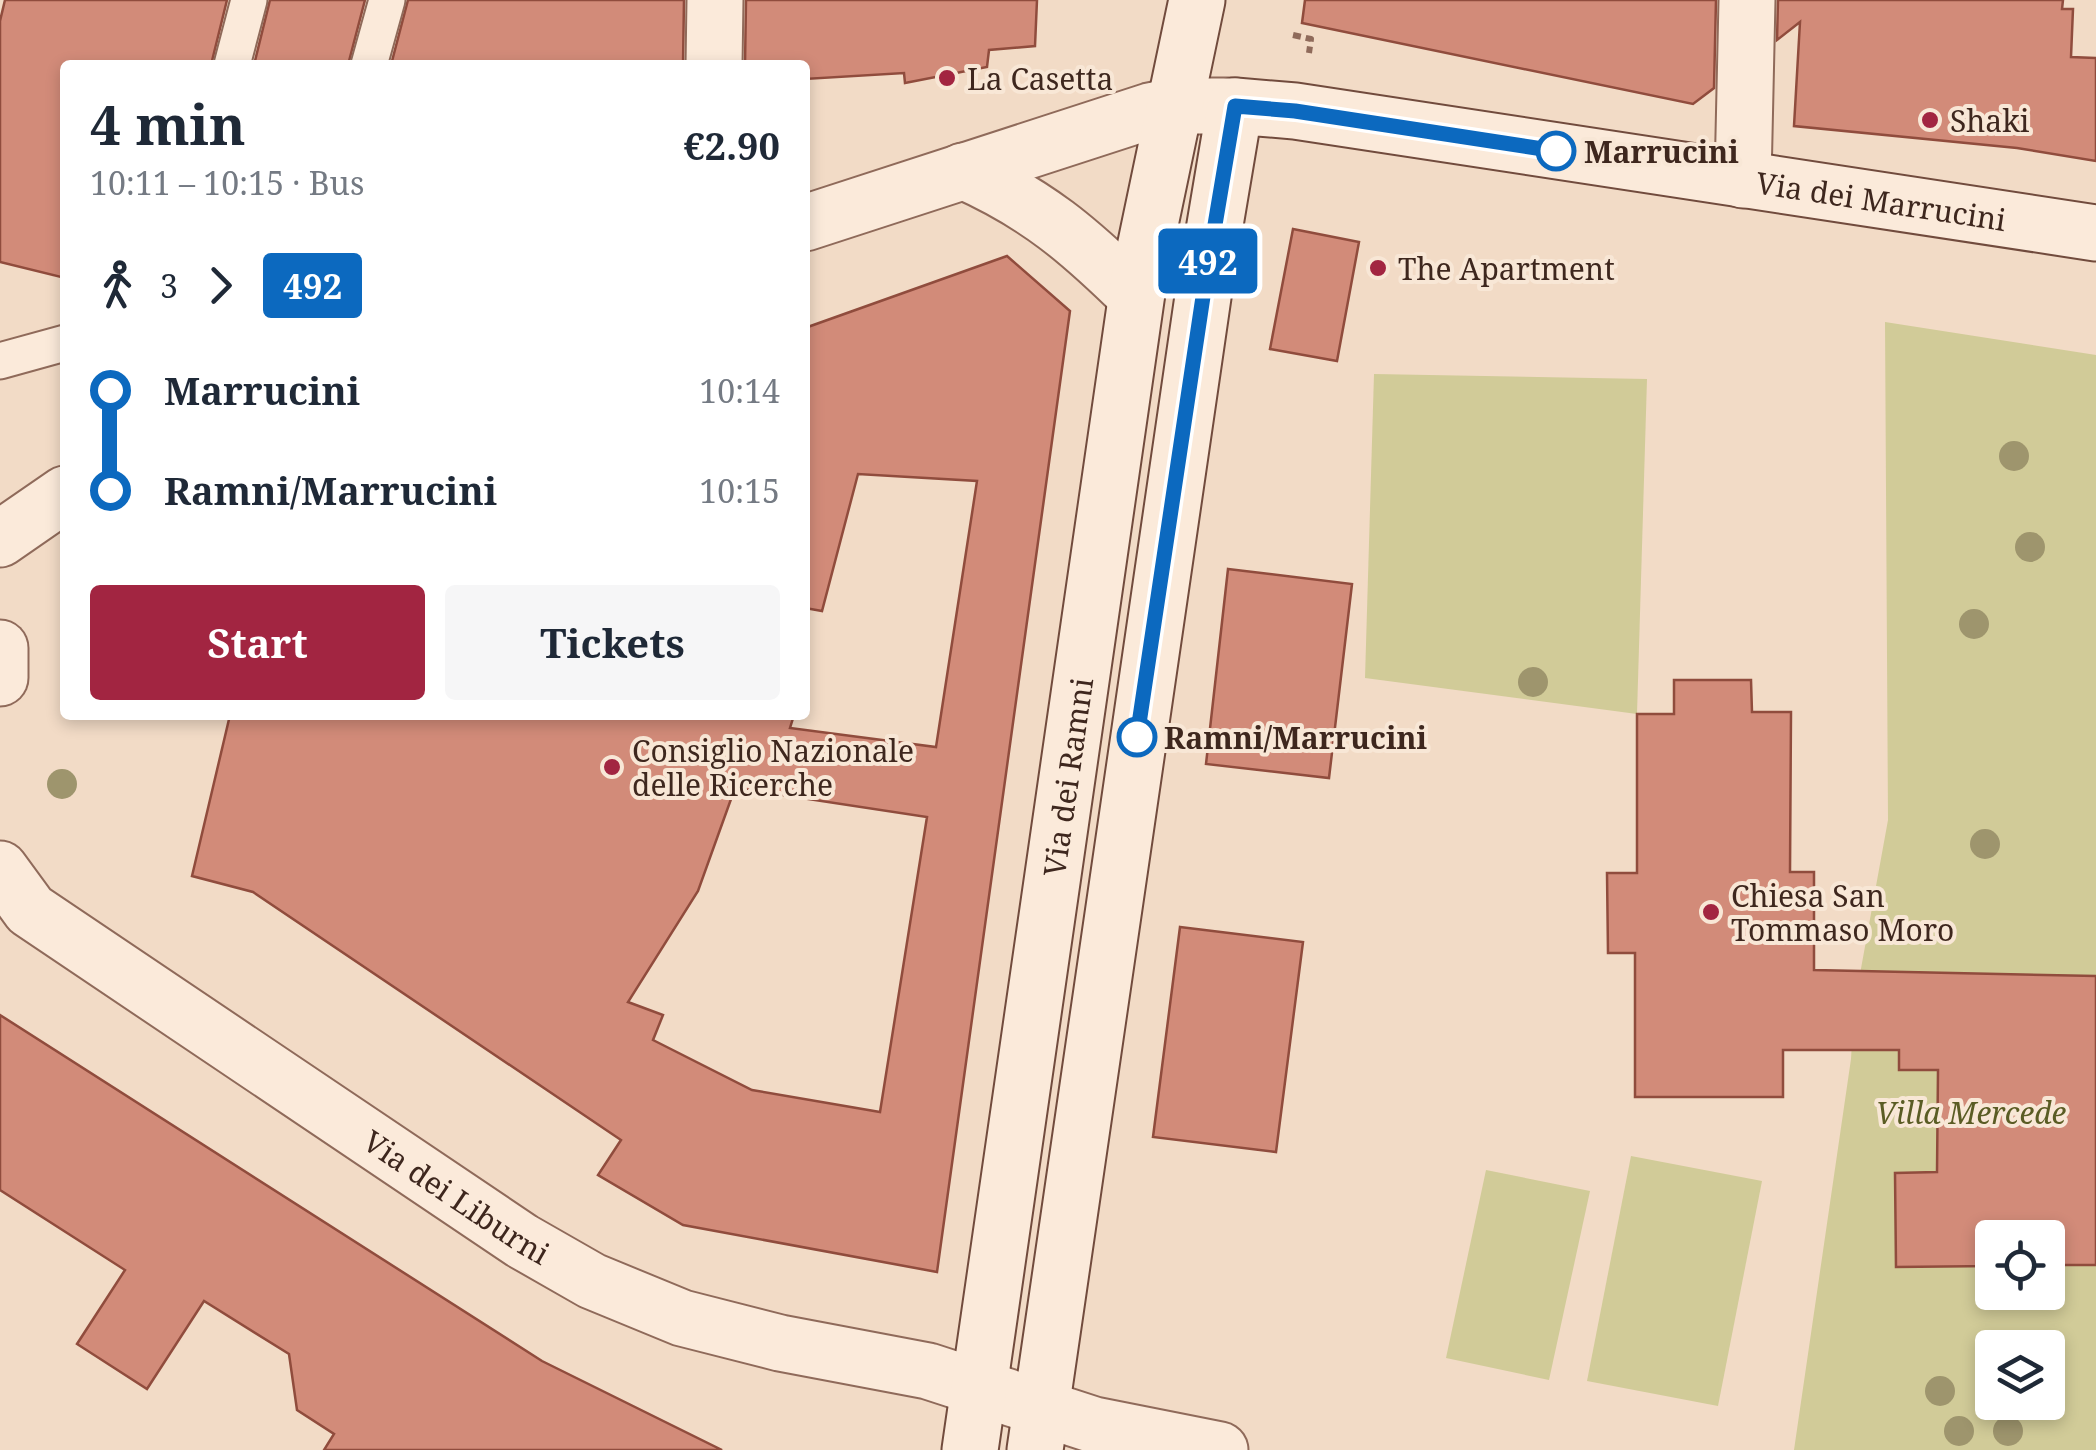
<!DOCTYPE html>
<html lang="en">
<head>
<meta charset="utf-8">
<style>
  body { margin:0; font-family:"Noto Serif",serif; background:#f6f6f7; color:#1f2937; height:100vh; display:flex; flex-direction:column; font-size:38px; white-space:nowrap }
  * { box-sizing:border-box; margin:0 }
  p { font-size:32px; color:#747a83 }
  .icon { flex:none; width:55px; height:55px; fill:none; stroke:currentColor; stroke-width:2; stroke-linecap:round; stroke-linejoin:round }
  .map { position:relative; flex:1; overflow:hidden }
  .sheet { position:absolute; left:60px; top:60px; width:750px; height:660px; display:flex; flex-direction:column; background:#fff; border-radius:10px; box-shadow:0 5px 15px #0003 }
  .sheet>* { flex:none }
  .badge { padding:0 20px; border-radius:8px; font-size:35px; line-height:65px }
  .tools { position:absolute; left:1975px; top:1220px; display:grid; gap:20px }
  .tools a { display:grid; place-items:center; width:90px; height:90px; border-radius:10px; background:#fff; box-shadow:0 5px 15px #0003; font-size:50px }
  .map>.badge { position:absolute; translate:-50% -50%; box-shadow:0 0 0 5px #fff }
  .legs { display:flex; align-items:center; gap:15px; height:110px; padding:0 30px; font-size:32px }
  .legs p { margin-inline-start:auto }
  .summary { display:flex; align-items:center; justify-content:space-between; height:170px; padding:0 30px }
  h1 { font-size:55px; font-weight:700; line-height:75px }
  .button { display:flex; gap:20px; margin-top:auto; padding:20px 30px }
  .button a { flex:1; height:115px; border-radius:10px; background:#a22541; color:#fff; font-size:40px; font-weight:700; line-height:115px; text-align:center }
  .button a+a { background:#f6f6f7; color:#1f2937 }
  ul { padding:0 30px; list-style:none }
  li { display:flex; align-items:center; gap:35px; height:100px; font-size:38px }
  li i { display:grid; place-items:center; width:15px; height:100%; margin:0 12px; background:currentColor }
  li i::after { content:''; width:25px; height:25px; margin:-12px; border:8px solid; border-radius:50%; background:#fff }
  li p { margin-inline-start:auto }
  li:first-child i { background:linear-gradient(#0000 50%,currentColor 0) }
  li:last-child i { background:linear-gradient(currentColor 50%,#0000 0) }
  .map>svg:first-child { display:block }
</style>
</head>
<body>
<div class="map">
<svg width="2096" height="1450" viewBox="0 0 2096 1450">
  <rect width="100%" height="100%" fill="#f2dbc6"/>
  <!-- green -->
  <g fill="#d1cb98" fill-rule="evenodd">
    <path d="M1885,322L2096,355V1450H1794L1851,1059L1854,1007L1888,820ZM1992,1238H2048V1292H1992ZM1992,1348H2048V1402H1992Z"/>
    <path d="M1374,374L1647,379L1637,714L1365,678Z"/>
    <path d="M1631,1156L1762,1181L1718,1406L1587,1381Z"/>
    <path d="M1486,1170L1590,1191L1549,1380L1446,1358Z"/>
  </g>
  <!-- building -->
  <g fill="#d28b79" stroke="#904c3d" stroke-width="2.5" fill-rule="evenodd">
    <path d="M5,0H227L211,65H65V278L0,262V21Z"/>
    <path d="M270,0H365L348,65H254Z"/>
    <path d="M408,0H684L683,65H391Z"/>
    <path d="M746,0H1037L1035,46L989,50L987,67L905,83L904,73L805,79V65H745Z"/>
    <path d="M1305,0H1716L1714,88L1693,104L1302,23Z"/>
    <path d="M1778,0H2063L2062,9H2073L2071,57L2096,58V161L2017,148L1794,126L1800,22L1777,40Z"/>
    <path d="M1293,229L1359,242L1337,361L1270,349Z"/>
    <path d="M1007,256L1070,311L937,1272L683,1225L598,1175L621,1140L253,892L192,876L230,715H794L790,728L936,747L977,481L858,474L822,611L805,608V328ZM735,788L927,817L880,1112L752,1090L653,1040L663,1015L628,1002L698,891Z"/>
    <path d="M1228,569L1352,584L1329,778L1206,764Z"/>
    <path d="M1674,680H1751L1752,712H1791L1790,872H1814V970L2096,976V1265H2048V1238H1992V1266L1896,1267L1895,1173L1937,1172L1938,1070H1899V1050H1783V1097H1635V953H1608L1607,873H1637V714H1674Z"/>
    <path d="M1180,927L1303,942L1276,1152L1153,1137Z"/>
    <path d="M0,1015L542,1361L722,1450H324L334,1434L297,1410L289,1354L204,1301L147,1389L77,1344L125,1270L0,1190Z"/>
  </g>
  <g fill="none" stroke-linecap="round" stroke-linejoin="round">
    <defs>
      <g id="lane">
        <path d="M232,65L249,0"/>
        <path d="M369,65L387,0"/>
        <path d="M0,361L65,343"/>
      </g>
      <g id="street">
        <path d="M714,65L715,0"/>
        <path d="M963,171C1037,204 1079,240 1136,296"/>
        <path d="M1743,180L1747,0"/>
        <path d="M805,223L1150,111L1174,106H1235"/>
        <path d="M0,539L65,494"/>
        <path d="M0,648V678"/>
        <path id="s1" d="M0,869L30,910L522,1241L592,1281L682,1318L780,1343L928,1371L1094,1425L1220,1450"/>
      </g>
      <g id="secondary">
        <path id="s2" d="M970,1450L1140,272L1197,0"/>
        <path id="s3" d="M1035,1450L1204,290L1235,106L1295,111L2096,233"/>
      </g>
    </defs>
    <!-- lane casing -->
    <use href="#lane" stroke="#8f6a5a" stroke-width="39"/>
    <!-- street casing -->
    <use href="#street" stroke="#8f6a5a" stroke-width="59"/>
    <!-- secondary casing -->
    <use href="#secondary" stroke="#714b3d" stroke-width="59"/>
    <!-- path -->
    <path stroke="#8f6a5a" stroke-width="6" stroke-dasharray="8 5" stroke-linecap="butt" d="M1293,35L1311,39L1309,53"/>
    <!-- lane -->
    <use href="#lane" stroke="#fbeada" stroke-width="35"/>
    <!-- street -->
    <use href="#street" stroke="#fbeada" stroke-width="55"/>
    <!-- secondary -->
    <use href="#secondary" stroke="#fbeada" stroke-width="55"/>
  </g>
  <!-- trees -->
  <g fill="#9e956d">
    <circle cx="2014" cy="456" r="15"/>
    <circle cx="2030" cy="547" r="15"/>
    <circle cx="1974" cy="624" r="15"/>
    <circle cx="1533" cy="682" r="15"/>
    <circle cx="62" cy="784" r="15"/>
    <circle cx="1985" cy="844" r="15"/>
    <circle cx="1940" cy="1391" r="15"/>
    <circle cx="1959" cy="1431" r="15"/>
    <circle cx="2008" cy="1431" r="15"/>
  </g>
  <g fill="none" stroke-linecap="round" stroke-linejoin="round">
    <defs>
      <path id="line-1" d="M1137,737L1204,290L1235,106L1295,111L1556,151"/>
    </defs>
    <!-- line-1 casing -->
    <use href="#line-1" stroke="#fff" stroke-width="22"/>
    <!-- line-1 -->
    <use href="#line-1" stroke="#0c69bf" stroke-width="15"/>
  </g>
  <!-- markers -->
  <g fill="#a22541" stroke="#f8e7d6" stroke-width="4">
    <circle cx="947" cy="78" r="10"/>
    <circle cx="1930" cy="120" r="10"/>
    <circle cx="1378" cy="268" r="10"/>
    <circle cx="612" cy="767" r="10"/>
    <circle cx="1711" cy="912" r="10"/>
  </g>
  <g fill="#fff" stroke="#0c69bf" stroke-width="5">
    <circle cx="1556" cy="151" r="18"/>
    <circle cx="1137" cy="737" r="18"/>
  </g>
  <g text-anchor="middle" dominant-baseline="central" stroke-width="8" stroke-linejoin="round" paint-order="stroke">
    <!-- poi labels -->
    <g font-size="30" fill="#3e271e" stroke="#f8e7d6" text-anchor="start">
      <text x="967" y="78">La Casetta</text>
      <text x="1950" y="120">Shaki</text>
      <text x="1398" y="268">The Apartment</text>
      <text x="632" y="750">Consiglio Nazionale<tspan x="632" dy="34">delle Ricerche</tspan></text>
      <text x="1731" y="895">Chiesa San<tspan x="1731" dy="34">Tommaso Moro</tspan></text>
    </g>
    <!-- stop labels -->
    <g font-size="30" font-weight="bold" fill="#3e271e" stroke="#f8e7d6" text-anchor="start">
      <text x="1584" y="151">Marrucini</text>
      <text x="1164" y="737">Ramni/Marrucini</text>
    </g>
    <!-- street labels -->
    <g font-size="30" fill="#3e271e" stroke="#f8e7d6">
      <text stroke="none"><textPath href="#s3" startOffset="2012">Via dei Marrucini</textPath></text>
      <text stroke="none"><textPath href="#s2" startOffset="680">Via dei Ramni</textPath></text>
      <text stroke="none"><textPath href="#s1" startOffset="565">Via dei Liburni</textPath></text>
    </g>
    <!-- park labels -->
    <g font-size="30" font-style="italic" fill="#5a5c24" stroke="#f8e7d6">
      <text x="1971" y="1112">Villa Mercede</text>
    </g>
  </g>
</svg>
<div class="tools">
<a><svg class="icon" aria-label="locate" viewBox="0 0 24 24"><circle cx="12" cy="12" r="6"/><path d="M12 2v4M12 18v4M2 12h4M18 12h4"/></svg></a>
<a><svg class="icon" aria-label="layers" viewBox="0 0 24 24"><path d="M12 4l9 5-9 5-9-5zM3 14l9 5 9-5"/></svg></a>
</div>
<b class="badge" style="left:1208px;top:261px;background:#0c69bf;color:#fff">492</b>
<section class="sheet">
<div class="summary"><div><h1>4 min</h1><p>10:11 – 10:15 · Bus</p></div><b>€2.90</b></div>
<div class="legs"><svg class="icon" aria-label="walk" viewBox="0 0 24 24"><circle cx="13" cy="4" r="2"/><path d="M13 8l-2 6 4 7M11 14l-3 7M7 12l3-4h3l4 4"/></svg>3<svg class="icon" aria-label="forward" viewBox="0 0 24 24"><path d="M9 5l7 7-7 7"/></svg><b class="badge" style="background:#0c69bf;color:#fff">492</b></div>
<ul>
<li><i style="color:#0c69bf"></i><b>Marrucini</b><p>10:14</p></li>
<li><i style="color:#0c69bf"></i><b>Ramni/Marrucini</b><p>10:15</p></li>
</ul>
<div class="button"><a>Start</a><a>Tickets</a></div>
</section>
</div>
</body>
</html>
